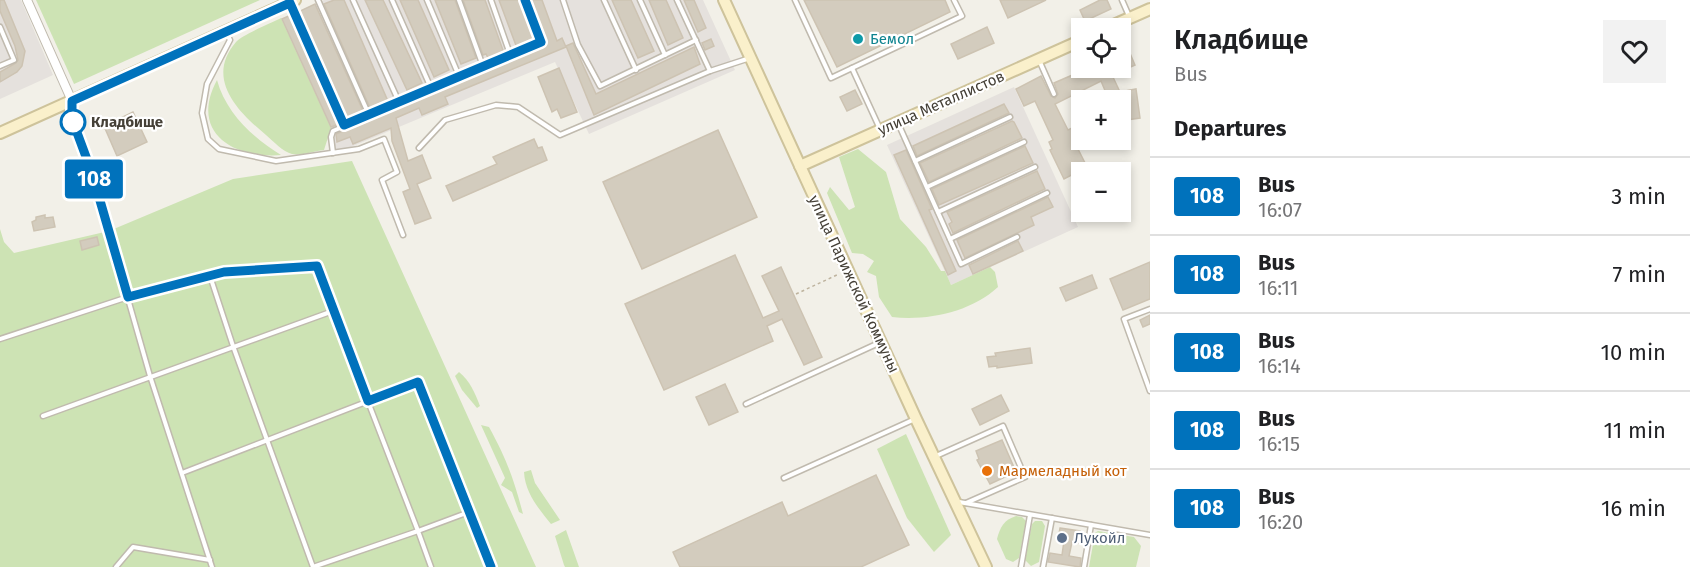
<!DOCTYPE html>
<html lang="en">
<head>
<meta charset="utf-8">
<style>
  body { margin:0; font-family:"Fira Sans",sans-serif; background:#f2f2f2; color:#202124; height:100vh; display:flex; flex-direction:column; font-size:22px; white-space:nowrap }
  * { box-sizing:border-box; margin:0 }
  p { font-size:20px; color:#757577 }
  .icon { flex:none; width:33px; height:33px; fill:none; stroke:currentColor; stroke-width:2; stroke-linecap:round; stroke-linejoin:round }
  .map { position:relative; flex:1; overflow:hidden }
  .panel { display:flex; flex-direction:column; background:#fff; width:540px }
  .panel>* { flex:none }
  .badge { padding:0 12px; border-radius:4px; font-size:21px; line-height:39px }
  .fabs { position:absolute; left:1071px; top:18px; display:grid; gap:12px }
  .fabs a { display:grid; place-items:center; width:60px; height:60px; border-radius:0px; background:#fff; box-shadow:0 3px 9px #0003; font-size:30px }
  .map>.badge { position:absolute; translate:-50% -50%; box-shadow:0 0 0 3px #fff }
  h2 { padding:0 24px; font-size:22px; line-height:54px }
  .round { display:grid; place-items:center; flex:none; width:63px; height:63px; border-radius:0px; background:#f2f2f2 }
  .head { display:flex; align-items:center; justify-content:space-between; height:102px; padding:0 24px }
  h1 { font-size:28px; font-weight:600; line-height:45px }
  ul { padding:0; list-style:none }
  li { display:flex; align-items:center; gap:18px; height:78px; padding:0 24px; border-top:2px solid #e0e0e0 }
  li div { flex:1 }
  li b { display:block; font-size:22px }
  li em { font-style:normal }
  li .badge { min-width:66px; font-weight:700; text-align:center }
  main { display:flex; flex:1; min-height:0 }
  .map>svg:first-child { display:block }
</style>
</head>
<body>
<main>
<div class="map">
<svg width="1150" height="567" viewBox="0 0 1150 567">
  <rect width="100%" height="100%" fill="#f2f0e8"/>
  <!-- industrial -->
  <g fill="#e5e1dd">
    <path d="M0,0H21L53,75L0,99Z"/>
    <path d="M324,0H703L735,70L589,134L555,62L334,154L275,22Z"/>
    <path d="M1014,87L1078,227L951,285L887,145Z"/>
  </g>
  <!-- green -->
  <g fill="#cde3b4">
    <path d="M36,0H260L74,84Z"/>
    <path d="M281,18L331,128L324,150C314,151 302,156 292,154C283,152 273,141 266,135C237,111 205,78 236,42C242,35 271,23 281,18Z"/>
    <path d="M217,80C226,113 253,138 281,155C233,159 189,132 217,80Z"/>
    <path d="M858,149L886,172L900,219L926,247L941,271H945L951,285L990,267L995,272L998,287C971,312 928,321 892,317L879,297L876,276L867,272L874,261L863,254L852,253L827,193L830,187L849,210L855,207L839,157Z"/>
    <path d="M352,161L536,567H0V229L4,242L14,253L109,231L233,179Z"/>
    <path d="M459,372C470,381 475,393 480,406L477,408L462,390L455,376Z"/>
    <path d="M481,425L489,427C506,458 514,479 523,514L519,512L512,492L501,485L505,478Z"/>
    <path d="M906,434L951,535L934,552L907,518L877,449Z"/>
    <path d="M531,470L535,483L560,520L551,524C539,509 525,493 524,472Z"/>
    <path d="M1016,516L1022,517L1026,521L1019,558L1013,562L1006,559L997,539C1000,527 1004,520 1016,516Z"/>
    <path d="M1035,521H1042L1045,526L1039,562L1031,566L1025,560L1032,524Z"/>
    <path d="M566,530L579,567H565L564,565L555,536Z"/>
    <path d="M1098,531L1134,537L1141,546L1136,567H1089L1095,533Z"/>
  </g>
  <!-- building -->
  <g fill="#d3ccbe" stroke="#cdc3b2" stroke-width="1.5">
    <path d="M0,0H4L25,51L22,66L17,72L0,82V72L16,63L18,60L15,46L0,11Z"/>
    <path d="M334,0H344L387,99V103L371,110L324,4Z"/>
    <path d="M365,0H383L422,83L407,90Z"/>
    <path d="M400,0H418L449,70L434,77Z"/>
    <path d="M435,0H455L476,58L461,64Z"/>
    <path d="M463,0H485L504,53L489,60L486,54L483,55Z"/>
    <path d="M499,0H521L536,40L517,48Z"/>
    <path d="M529,0H542L557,41L562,38L566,47L445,97L448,104L422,115L419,108L396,118L408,161L422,155L431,178L417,184L431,218L415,224L403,192L410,189L392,141L391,128L353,144L350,137L337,142L336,134L543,45L545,41Z"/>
    <path d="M612,0H631L654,51L638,58Z"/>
    <path d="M649,0H666L683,38L668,45Z"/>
    <path d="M684,0H694L706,28L698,32Z"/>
    <path d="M804,0H945L950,12L837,67Z"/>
    <path d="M1000,0H1046L1008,18Z"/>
    <path d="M1100,0H1107L1111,9L1085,21L1080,10Z"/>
    <path d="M315,4L364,113L347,121L298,12Z"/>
    <path d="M291,15L339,124L331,127L282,19Z"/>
    <path d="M987,27L994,43L958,59L951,44Z"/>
    <path d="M711,39L714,46L705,50L702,43Z"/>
    <path d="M573,43L596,94L694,47L700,64L594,115L566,46Z"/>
    <path d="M1129,51L1135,65L1112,75L1120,92L1136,89L1140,118L1120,121V100H1109L1101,81L1055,104L1068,130L1072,128L1077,137L1073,139L1087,167L1064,179L1050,150L1052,149L1049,142L1053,140L1035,101L1024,106L1016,89L1041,76L1051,96L1055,98L1058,94L1054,83L1077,73L1073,63L1082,59V68H1120V55Z"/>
    <path d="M559,68L577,112L561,118L557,109L552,112L538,77Z"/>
    <path d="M855,90L862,104L847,111L840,97Z"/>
    <path d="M1004,104L1009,113L917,156L913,146Z"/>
    <path d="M133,112L147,142L117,156L104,126Z"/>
    <path d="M1012,121L1014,122L1022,138L929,182L920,163Z"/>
    <path d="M718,130L757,217L642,269L603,182Z"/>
    <path d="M534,139L538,148L542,147L547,160L453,201L446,186L497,164L493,157Z"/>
    <path d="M1025,146L1033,163L939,205L932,189Z"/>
    <path d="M906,150L932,209L929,210L956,271L948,275L894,155Z"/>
    <path d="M1037,171L1045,189L953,233L949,224L952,222L947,212Z"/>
    <path d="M1048,197L1053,207L1031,217L1034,225L965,258L957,240Z"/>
    <path d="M45,215V218L53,217L55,227L34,231L32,222L36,220V217Z"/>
    <path d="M97,237L99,245L82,250L80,241Z"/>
    <path d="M1018,241L1023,251L973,274L969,265Z"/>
    <path d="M735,255L763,318L779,311L762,276L781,267L822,357L804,365L782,319L767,326L773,341L664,390L625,304Z"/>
    <path d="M1150,262V299L1123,310L1110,279Z"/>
    <path d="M1092,275L1097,288L1066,301L1060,288Z"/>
    <path d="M1150,315V324L1143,327L1140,320Z"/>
    <path d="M1030,348L1032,363L997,368V366L989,367L987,357L996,356L995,353Z"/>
    <path d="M725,384L738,412L709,425L696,397Z"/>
    <path d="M1001,395L1009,411L980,425L972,409Z"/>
    <path d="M1002,440L1016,472L990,484L977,460L979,459L976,451Z"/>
    <path d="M876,475L909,545L861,567H680L673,552L782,502L788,516Z"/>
    <path d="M1060,528L1080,531L1078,543L1072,542L1069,556L1081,558L1080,567L1048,562L1050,553L1062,555L1064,541L1058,540Z"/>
  </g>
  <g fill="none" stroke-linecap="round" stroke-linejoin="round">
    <defs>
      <g id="lane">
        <path d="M318,0L369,115"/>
        <path d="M353,0L399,102"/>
        <path d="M392,0L431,88"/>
        <path d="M427,0L459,76"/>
        <path d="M459,0L483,66"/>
        <path d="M491,0L510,54"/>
        <path d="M563,0L578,45L600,86L696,40"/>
        <path d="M604,0L636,70"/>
        <path d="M640,0L665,55"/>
        <path d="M677,0L710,71"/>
        <path d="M795,0L831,78L962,16L954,0"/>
        <path d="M1122,0L1129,16"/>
        <path d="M291,5L344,125"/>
        <path d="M0,27L14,60L0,66"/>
        <path d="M226,32L230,40L207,84L202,113L208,139L219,149L276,161L359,149L384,139L397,172L382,180L403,235"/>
        <path d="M1039,60L1054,94"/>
        <path d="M852,68L880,129"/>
        <path d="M72,102V119L92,173L150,376L212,567"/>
        <path d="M898,123L961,264L1017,237"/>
        <path d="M419,148L445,120L496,105L518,107L560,135L710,71L750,58"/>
        <path d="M333,153L331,137L333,131L541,42L525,0"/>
        <path d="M915,161L1010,117"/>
        <path d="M927,187L1024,142"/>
        <path d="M938,212L1035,167"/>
        <path d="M950,239L1047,193"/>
        <path d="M210,276L233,346L313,567"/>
        <path d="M1150,309L1124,319L1150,391"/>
        <path d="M0,339L128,297L224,272L317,266L333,311"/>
        <path d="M746,404L881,342"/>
        <path d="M43,416L333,311L418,531L313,567"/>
        <path d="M936,456L1003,426L1025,477L966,503"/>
        <path d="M182,473L418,382L491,567"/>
        <path d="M784,478L915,419"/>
        <path d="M959,502L1150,535"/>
        <path d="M116,567L133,547L210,560"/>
        <path d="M431,567L418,531L469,512"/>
        <path d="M1021,567L1030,515"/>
        <path d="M1043,567L1052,518"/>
        <path d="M1084,567L1091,525"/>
      </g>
      <path id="street" d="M27,0L72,101"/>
      <g id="secondary">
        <path d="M724,0L916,419L986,567"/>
        <path d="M1107,28L1150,9"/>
        <path d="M0,133L295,0"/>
        <path d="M800,166L1082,40"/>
      </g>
    </defs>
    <!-- lane casing -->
    <use href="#lane" stroke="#c0baae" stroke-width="7"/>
    <!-- street casing -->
    <use href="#street" stroke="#c0baae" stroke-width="10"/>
    <!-- secondary casing -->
    <use href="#secondary" stroke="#cec39b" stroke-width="14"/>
    <!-- path -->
    <path stroke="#beb39e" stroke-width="1.5" stroke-dasharray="3 3" stroke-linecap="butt" d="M796,294L839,274"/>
    <!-- lane -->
    <use href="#lane" stroke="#fff" stroke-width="4"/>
    <!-- street -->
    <use href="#street" stroke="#fff" stroke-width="8"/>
    <!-- secondary -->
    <use href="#secondary" stroke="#faf0cb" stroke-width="10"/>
  </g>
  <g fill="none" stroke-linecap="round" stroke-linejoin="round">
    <defs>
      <path id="line" d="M491,567L418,382L368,401L317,266L224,272L128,297L92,173L72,119V101L290,3L344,125L541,42L525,0"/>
    </defs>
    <!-- line casing -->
    <use href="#line" stroke="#fff" stroke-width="14"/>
    <!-- line -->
    <use href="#line" stroke="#0072bc" stroke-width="9"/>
  </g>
  <!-- markers -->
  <circle fill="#0f9aa8" stroke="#fff" stroke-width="2" cx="858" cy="39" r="6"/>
  <circle fill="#fff" stroke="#0072bc" stroke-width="3" cx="73" cy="122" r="12"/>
  <circle fill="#e8710a" stroke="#fff" stroke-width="2" cx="987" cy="471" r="6"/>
  <circle fill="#5c6f8a" stroke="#fff" stroke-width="2" cx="1062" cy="538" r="6"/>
  <g text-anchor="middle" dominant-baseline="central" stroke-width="4.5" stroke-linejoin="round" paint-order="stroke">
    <!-- culture labels -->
    <g font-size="15" fill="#0d838f" stroke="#fff" text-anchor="start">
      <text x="870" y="39">Бемол</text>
    </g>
    <!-- street labels -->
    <g font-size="15" fill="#454037" stroke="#fff">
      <text transform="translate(941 103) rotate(-24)">улица Металлистов</text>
      <text transform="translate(854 284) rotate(65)">улица Парижской Коммуны</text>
    </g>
    <!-- stop labels -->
    <g font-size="15" font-weight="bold" fill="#454037" stroke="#fff" text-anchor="start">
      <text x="91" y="122">Кладбище</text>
    </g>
    <!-- food labels -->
    <g font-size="15" fill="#c56008" stroke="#fff" text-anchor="start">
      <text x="999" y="471">Мармеладный кот</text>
    </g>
    <!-- service labels -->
    <g font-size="15" fill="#4e5e75" stroke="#fff" text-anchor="start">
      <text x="1074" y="538">Лукойл</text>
    </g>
  </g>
</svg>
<div class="fabs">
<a><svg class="icon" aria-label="locate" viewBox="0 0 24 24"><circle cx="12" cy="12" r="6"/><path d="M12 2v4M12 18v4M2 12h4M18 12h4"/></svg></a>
<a>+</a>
<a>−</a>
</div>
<b class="badge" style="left:94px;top:179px;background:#0072bc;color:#fff">108</b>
</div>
<section class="panel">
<div class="head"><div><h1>Кладбище</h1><p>Bus</p></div><a class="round"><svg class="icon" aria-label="heart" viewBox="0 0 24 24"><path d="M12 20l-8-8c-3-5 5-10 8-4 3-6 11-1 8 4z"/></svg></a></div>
<h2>Departures</h2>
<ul>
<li><span class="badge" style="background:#0072bc;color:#fff">108</span><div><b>Bus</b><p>16:07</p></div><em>3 min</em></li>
<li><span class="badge" style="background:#0072bc;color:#fff">108</span><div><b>Bus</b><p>16:11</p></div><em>7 min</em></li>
<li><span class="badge" style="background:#0072bc;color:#fff">108</span><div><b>Bus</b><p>16:14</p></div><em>10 min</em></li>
<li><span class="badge" style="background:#0072bc;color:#fff">108</span><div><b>Bus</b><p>16:15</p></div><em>11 min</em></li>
<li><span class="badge" style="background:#0072bc;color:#fff">108</span><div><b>Bus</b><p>16:20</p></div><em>16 min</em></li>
</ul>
</section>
</main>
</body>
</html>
